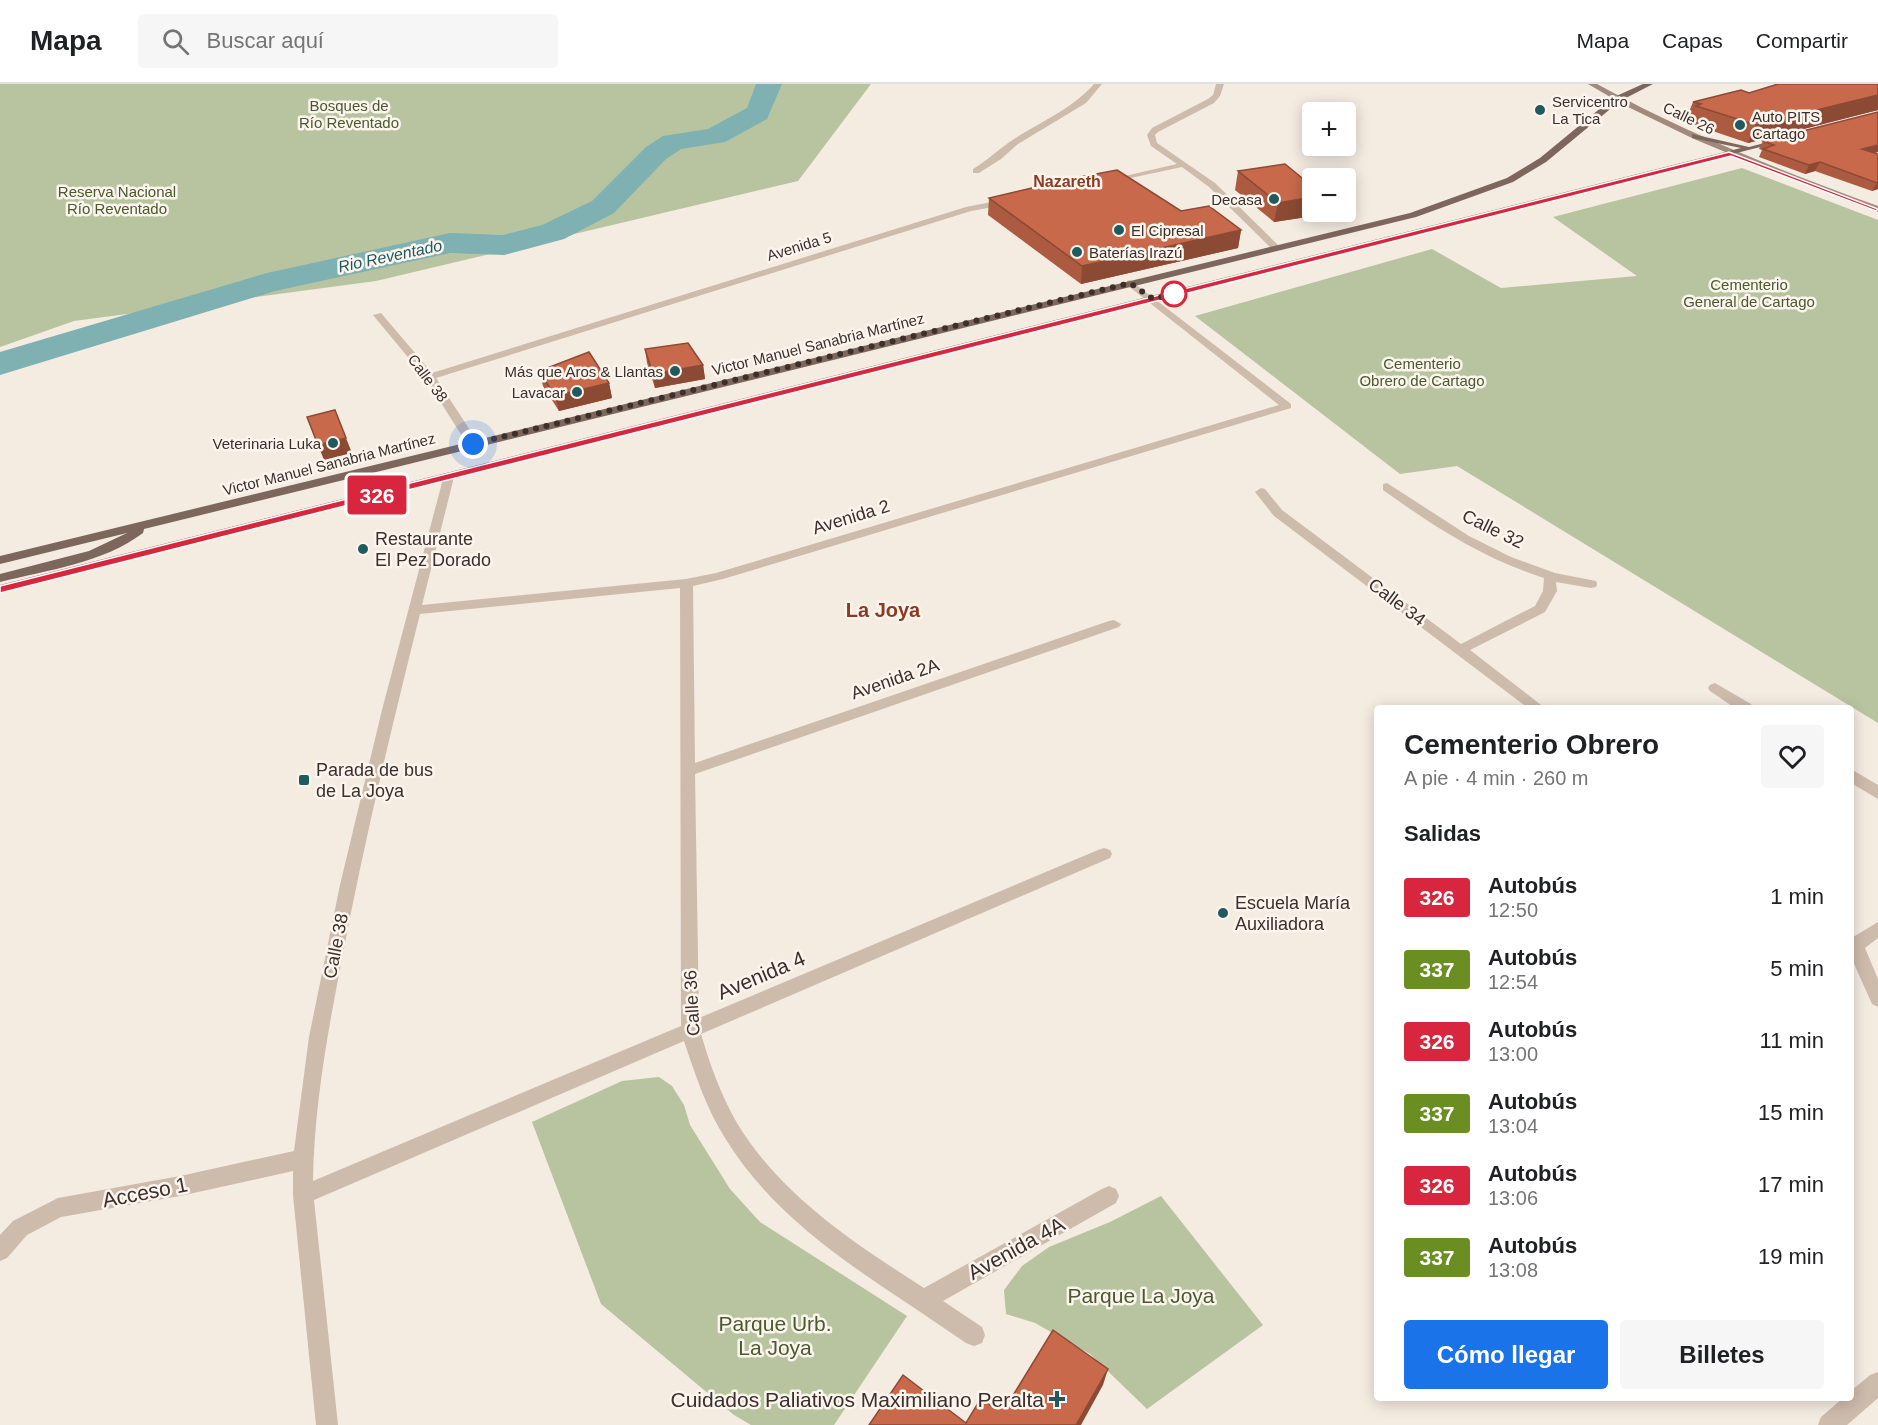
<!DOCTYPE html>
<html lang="es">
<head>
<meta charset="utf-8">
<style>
  body { margin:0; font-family:Helvetica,sans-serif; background:#f6f6f6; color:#202124; height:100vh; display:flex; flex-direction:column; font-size:22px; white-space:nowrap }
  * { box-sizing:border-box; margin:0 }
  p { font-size:20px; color:#757577 }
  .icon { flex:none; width:33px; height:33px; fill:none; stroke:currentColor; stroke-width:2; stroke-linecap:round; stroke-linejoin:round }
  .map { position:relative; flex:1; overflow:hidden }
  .details { position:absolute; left:1374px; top:621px; width:480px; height:696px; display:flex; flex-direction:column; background:#fff; border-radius:6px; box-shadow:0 3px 15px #0003 }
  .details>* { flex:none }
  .badge { padding:0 12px; border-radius:4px; font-size:21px; line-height:39px }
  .controls { position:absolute; left:1302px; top:18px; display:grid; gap:12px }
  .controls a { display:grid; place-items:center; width:54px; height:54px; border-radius:6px; background:#fff; box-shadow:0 3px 15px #0003; font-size:30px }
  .you { position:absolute; width:30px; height:30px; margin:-15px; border:4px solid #fff; border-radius:50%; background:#1a73e8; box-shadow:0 0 0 9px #1a73e833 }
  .map>.badge { position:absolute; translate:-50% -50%; box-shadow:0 0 0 3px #fff }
  h2 { padding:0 30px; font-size:22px; line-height:54px }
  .round { display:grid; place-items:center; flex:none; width:63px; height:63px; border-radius:6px; background:#f6f6f6 }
  .head { display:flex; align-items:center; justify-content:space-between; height:102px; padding:0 30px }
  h1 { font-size:28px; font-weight:800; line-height:45px }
  .cta { display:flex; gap:12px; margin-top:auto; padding:12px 30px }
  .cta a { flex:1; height:69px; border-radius:6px; background:#1a73e8; color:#fff; font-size:24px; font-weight:800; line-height:69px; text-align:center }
  .cta a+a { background:#f6f6f6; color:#202124 }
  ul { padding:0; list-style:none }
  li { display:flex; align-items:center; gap:18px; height:72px; padding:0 30px }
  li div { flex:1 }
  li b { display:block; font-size:22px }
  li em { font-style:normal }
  li .badge { min-width:66px; font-weight:700; text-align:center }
  header { display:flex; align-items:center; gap:36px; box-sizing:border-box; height:84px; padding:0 30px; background:#fff; border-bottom:2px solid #e0e0e0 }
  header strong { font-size:28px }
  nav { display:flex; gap:33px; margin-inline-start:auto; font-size:21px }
  .search { width:420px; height:54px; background:#f6f6f6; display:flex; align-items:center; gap:15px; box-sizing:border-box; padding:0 21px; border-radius:6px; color:#757577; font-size:22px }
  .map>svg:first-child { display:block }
</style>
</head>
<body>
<header>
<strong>Mapa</strong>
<div class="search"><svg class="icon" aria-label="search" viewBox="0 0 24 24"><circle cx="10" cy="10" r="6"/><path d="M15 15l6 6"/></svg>Buscar aquí</div>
<nav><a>Mapa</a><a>Capas</a><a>Compartir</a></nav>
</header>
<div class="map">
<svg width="1878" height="1341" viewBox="0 0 1878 1341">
  <rect width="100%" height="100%" fill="#f4ebe1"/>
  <!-- green -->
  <g fill="#b8c4a0">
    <path d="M0,0H871L798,97L376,197L74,237L0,263Z"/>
    <path d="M1742,84L1878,136V639L1457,382L1400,390L1195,232L1432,165L1501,204L1637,192L1553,133Z"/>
    <path d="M659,993L672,1002L684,1021L690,1041L730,1105L760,1138L907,1232L834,1341H751L734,1331L601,1220L532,1038L622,997Z"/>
    <path d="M1161,1112L1263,1241L1147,1325L1090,1270L1035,1239L1006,1230L1004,1206L1022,1182L1049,1163L1110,1138Z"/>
  </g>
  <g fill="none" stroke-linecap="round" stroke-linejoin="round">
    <!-- river -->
    <path fill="#7fb0b2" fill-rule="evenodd" d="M756,0H782L767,35L725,58L681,65L666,75L614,129L564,155L504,171L450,169L275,207L0,291V268L267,189L450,149L503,151L542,141L592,117L646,63L663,52L708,45L747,24Z"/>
    <!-- minor -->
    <g fill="#cdbbac" fill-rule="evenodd">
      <path d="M1094,0H1102L1086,19L1018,60L1001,75L979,89H973V85C988,76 1000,64 1014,55C1042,37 1072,25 1094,0Z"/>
      <path d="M1216,0H1224L1220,12L1214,19L1158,48L1155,51L1157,59L1215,99L1279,162V166H1273L1209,103L1182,83L1107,99L1103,97L1177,80L1151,62L1147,51L1152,44L1208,15L1213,11Z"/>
      <path d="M1007,115L1011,118L1010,120L971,127L436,294L479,360L473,363L467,360L426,295L373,231L381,229L432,289L966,123Z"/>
      <path d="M1130,196L1291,320V324L723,495L693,502L695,679L1109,537L1114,536L1121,540L1119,543L695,690L699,934L1098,766L1104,764L1110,766L1112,770L1110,774L701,950C710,981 721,1011 737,1039C781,1112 854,1159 924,1204L1102,1105L1109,1102L1116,1105L1119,1112L1116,1119L943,1217L982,1243L985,1251L982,1259L974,1262L966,1259C879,1198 782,1147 725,1054C706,1024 695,990 684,957L314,1116L338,1341H316L293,1111V1087L180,1112L61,1133L27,1151L7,1174L0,1177V1151L13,1137L58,1114L180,1092L294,1067L309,953L340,801L382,626L444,391L448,389L454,393L422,521L686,495L716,489L1279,321L1127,201V197ZM680,504L681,942L313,1097C314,1024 327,952 341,880C363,762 391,646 420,530Z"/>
      <path d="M1387,399L1469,452L1511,473L1555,489L1596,497L1597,500L1596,503L1591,504L1556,498L1557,507L1545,528L1470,566L1545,624H1528L1274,432L1255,408L1261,404L1265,405L1282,426L1461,560L1535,522L1543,507L1544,494C1484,475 1433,442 1383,406V400Z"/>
      <path d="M1715,599L1751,620L1753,624H1735L1710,607L1708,604L1710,601Z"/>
      <path d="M1851,685L1878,701V715L1851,699Z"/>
      <path d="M1878,838V854L1865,864L1878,895V923L1872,920L1851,873V851L1855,852Z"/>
      <path d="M1878,1288V1314L1847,1341H1818L1821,1333L1843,1314H1851V1307L1870,1291Z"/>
    </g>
    <!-- secondary -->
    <path fill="#a18a7d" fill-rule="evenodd" d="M1588,0H1597C1687,50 1782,87 1878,122V128L1766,85L1694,55L1624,21Z"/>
    <!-- primary -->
    <g fill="#7d675c" fill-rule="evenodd">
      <path d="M1643,0H1653L1620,17L1546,78L1513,98L1416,133L144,445L143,449C103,479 48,486 0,498V490L89,467L127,449L0,480V472L1410,129L1507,94L1540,74L1614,13Z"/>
      <path d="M1692,50L1749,63L1780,55L1784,57L0,509V501L1741,64L1692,54Z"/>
    </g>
  </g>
  <!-- wall -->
  <g fill="#ac5a40">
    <path d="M1878,0V26L1748,59L1689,39L1690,36L1686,35L1693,18L1749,9Z"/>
    <path d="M1763,57L1878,68L1874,69L1878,105L1872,107L1815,87L1805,90L1759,73L1762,66L1759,65Z"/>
    <path d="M1238,87L1312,128H1321L1320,131L1274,138L1235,106Z"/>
    <path d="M1047,99L1181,127L1241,146L1238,164L1081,200L988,131L989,114L1047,100Z"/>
    <path d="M645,265L703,281L705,295L655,304L647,279Z"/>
    <path d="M539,287L609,299L612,314L559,327L543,302Z"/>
  </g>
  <!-- shaded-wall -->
  <g fill="#8c4a34">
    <path d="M1878,11V26L1748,59L1756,41Z"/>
    <path d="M1878,61V68L1857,73L1862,65Z"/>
    <path d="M1820,78L1815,87L1805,90L1809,81Z"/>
    <path d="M1878,98V105L1872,107L1877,99Z"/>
    <path d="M1312,113V128H1321L1320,131L1274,138L1278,119Z"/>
    <path d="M1241,146L1238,164L1081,200L1082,182Z"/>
    <path d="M703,281L705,295L655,304L653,290Z"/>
    <path d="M609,299L612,314L559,327L555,312Z"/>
    <path d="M346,354L352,369L324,376L318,361Z"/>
    <path d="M1108,1285L1103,1301L1081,1341H1076Z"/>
  </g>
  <!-- building -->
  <g fill="#c8694b" stroke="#8c4a34" stroke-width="1.5">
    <path d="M1778,0H1878V11L1756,41L1696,22L1701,20L1693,18L1741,6L1749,9Z"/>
    <path d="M1878,28V61L1862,65L1878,70V98L1877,99L1820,78L1809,81L1763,65L1774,61L1763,57Z"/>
    <path d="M1285,80L1312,102V113L1278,119L1238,87Z"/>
    <path d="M1117,86L1181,127L1209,122L1241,146L1082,182L989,114L1049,100L1047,99Z"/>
    <path d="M688,259L703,281L653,290L645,265Z"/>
    <path d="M589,268L609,299L555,312L539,287Z"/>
    <path d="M335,326L346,354L318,361L307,333Z"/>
    <path d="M1053,1246L1108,1285L1076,1341H869L903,1291L966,1339L981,1314L995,1325L1003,1312L1009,1318Z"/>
  </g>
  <!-- line -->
  <path fill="#d7263d" stroke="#fff" stroke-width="1.5" d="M1729,68L1878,125L1876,127L1731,72L0,509V502Z"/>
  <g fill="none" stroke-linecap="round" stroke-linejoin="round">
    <!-- walk -->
    <path stroke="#3b302b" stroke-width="6" stroke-dasharray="0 10.8" d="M473,360L1130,199L1153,215L1174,210"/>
  </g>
  <!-- markers -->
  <g fill="#1f5a5e" stroke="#fbf5ee" stroke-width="2">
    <circle cx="1540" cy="26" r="6"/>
    <circle cx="1740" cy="41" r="6"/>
    <circle cx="1274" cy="115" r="6"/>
    <circle cx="1119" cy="146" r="6"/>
    <circle cx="1077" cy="168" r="6"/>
    <circle cx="675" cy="287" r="6"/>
    <circle cx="577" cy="308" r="6"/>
    <circle cx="333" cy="359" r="6"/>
    <circle cx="363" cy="465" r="6"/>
    <rect x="298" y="690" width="12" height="12" rx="3"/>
    <circle cx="1223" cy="829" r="6"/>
    <path d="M1054 1306h6v6h6v6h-6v6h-6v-6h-6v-6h6z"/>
  </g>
  <circle fill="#fff" stroke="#d7263d" stroke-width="3" cx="1174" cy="210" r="12"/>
  <g text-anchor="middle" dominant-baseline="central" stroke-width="5" stroke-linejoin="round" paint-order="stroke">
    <!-- far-poi labels -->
    <g font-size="15" fill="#3b302b" stroke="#fbf5ee" text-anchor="start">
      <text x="1552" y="17">Servicentro<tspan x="1552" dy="17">La Tica</tspan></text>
      <text x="1752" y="32">Auto PITS<tspan x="1752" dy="17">Cartago</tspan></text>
      <text x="1262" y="115" text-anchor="end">Decasa</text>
      <text x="1131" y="146">El Cipresal</text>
      <text x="1089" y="168">Baterías Irazú</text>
      <text x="663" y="287" text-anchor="end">Más que Aros &amp; Llantas</text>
      <text x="565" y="308" text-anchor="end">Lavacar</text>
      <text x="321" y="359" text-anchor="end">Veterinaria Luka</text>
    </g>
    <!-- far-park labels -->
    <g font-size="15" fill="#4a5a2e" stroke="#fbf5ee">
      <text x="349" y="21">Bosques de<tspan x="349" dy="17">Río Reventado</tspan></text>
      <text x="117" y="107">Reserva Nacional<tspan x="117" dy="17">Río Reventado</tspan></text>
      <text x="1749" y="200">Cementerio<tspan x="1749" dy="17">General de Cartago</tspan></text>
      <text x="1422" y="279">Cementerio<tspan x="1422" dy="17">Obrero de Cartago</tspan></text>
    </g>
    <!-- far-street labels -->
    <g font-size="15" fill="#3b302b" stroke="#fbf5ee">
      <text transform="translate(1689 34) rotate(26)">Calle 26</text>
      <text transform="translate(799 162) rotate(-17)">Avenida 5</text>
      <text transform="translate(818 260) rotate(-14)">Victor Manuel Sanabria Martínez</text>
      <text transform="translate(428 294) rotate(53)">Calle 38</text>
      <text transform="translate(329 380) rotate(-14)">Victor Manuel Sanabria Martínez</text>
    </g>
    <!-- far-neighbourhood labels -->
    <g font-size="16" font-weight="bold" fill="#8c3b22" stroke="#fbf5ee">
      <text x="1067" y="97">Nazareth</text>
    </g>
    <!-- far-water labels -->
    <g font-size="16" font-style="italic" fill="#1f5a5e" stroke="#fbf5ee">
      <text transform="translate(390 172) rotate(-12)">Rio Reventado</text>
    </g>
    <!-- street labels -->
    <g font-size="18" fill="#3b302b" stroke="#fbf5ee">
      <text transform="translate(851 433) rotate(-17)">Avenida 2</text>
      <text transform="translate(1493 445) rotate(26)">Calle 32</text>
      <text transform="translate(1397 518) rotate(37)">Calle 34</text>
      <text transform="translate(895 595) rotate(-19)">Avenida 2A</text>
      <text transform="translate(336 862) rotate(-79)">Calle 38</text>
      <text transform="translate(692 919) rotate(-93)">Calle 36</text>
    </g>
    <!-- poi labels -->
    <g font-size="18" fill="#3b302b" stroke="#fbf5ee" text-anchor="start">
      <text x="375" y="455">Restaurante<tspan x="375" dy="21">El Pez Dorado</tspan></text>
      <text x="316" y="686">Parada de bus<tspan x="316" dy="21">de La Joya</tspan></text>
      <text x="1235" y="819">Escuela María<tspan x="1235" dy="21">Auxiliadora</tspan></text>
    </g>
    <!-- neighbourhood labels -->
    <g font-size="20" font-weight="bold" fill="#8c3b22" stroke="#fbf5ee">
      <text x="883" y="526">La Joya</text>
    </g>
    <!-- near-street labels -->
    <g font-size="21" fill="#3b302b" stroke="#fbf5ee">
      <text transform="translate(761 891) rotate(-23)">Avenida 4</text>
      <text transform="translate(145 1108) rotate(-11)">Acceso 1</text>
      <text transform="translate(1016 1164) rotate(-29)">Avenida 4A</text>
    </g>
    <!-- near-park labels -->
    <g font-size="21" fill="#4a5a2e" stroke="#fbf5ee">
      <text x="1141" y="1211">Parque La Joya</text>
      <text x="775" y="1239">Parque Urb.<tspan x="775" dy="24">La Joya</tspan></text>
    </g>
    <!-- near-poi labels -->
    <g font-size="21" fill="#3b302b" stroke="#fbf5ee" text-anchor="end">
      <text x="1044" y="1315">Cuidados Paliativos Maximiliano Peralta</text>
    </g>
  </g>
</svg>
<div class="controls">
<a>+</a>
<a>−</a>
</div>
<div class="you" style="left:473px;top:360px"></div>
<b class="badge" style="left:377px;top:411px;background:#d7263d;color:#fff">326</b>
<section class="details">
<div class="head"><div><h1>Cementerio Obrero</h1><p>A pie · 4 min · 260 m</p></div><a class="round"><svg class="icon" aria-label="heart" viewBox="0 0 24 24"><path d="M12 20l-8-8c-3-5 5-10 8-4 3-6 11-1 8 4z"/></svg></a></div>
<h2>Salidas</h2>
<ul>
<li><span class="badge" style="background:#d7263d;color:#fff">326</span><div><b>Autobús</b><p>12:50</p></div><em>1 min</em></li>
<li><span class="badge" style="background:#6b8e23;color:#fff">337</span><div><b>Autobús</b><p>12:54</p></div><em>5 min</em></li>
<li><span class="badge" style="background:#d7263d;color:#fff">326</span><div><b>Autobús</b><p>13:00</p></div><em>11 min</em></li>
<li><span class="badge" style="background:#6b8e23;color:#fff">337</span><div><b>Autobús</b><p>13:04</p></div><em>15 min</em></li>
<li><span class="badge" style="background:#d7263d;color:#fff">326</span><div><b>Autobús</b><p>13:06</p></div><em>17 min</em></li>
<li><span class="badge" style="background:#6b8e23;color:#fff">337</span><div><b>Autobús</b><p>13:08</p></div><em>19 min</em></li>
</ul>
<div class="cta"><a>Cómo llegar</a><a>Billetes</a></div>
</section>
</div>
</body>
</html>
